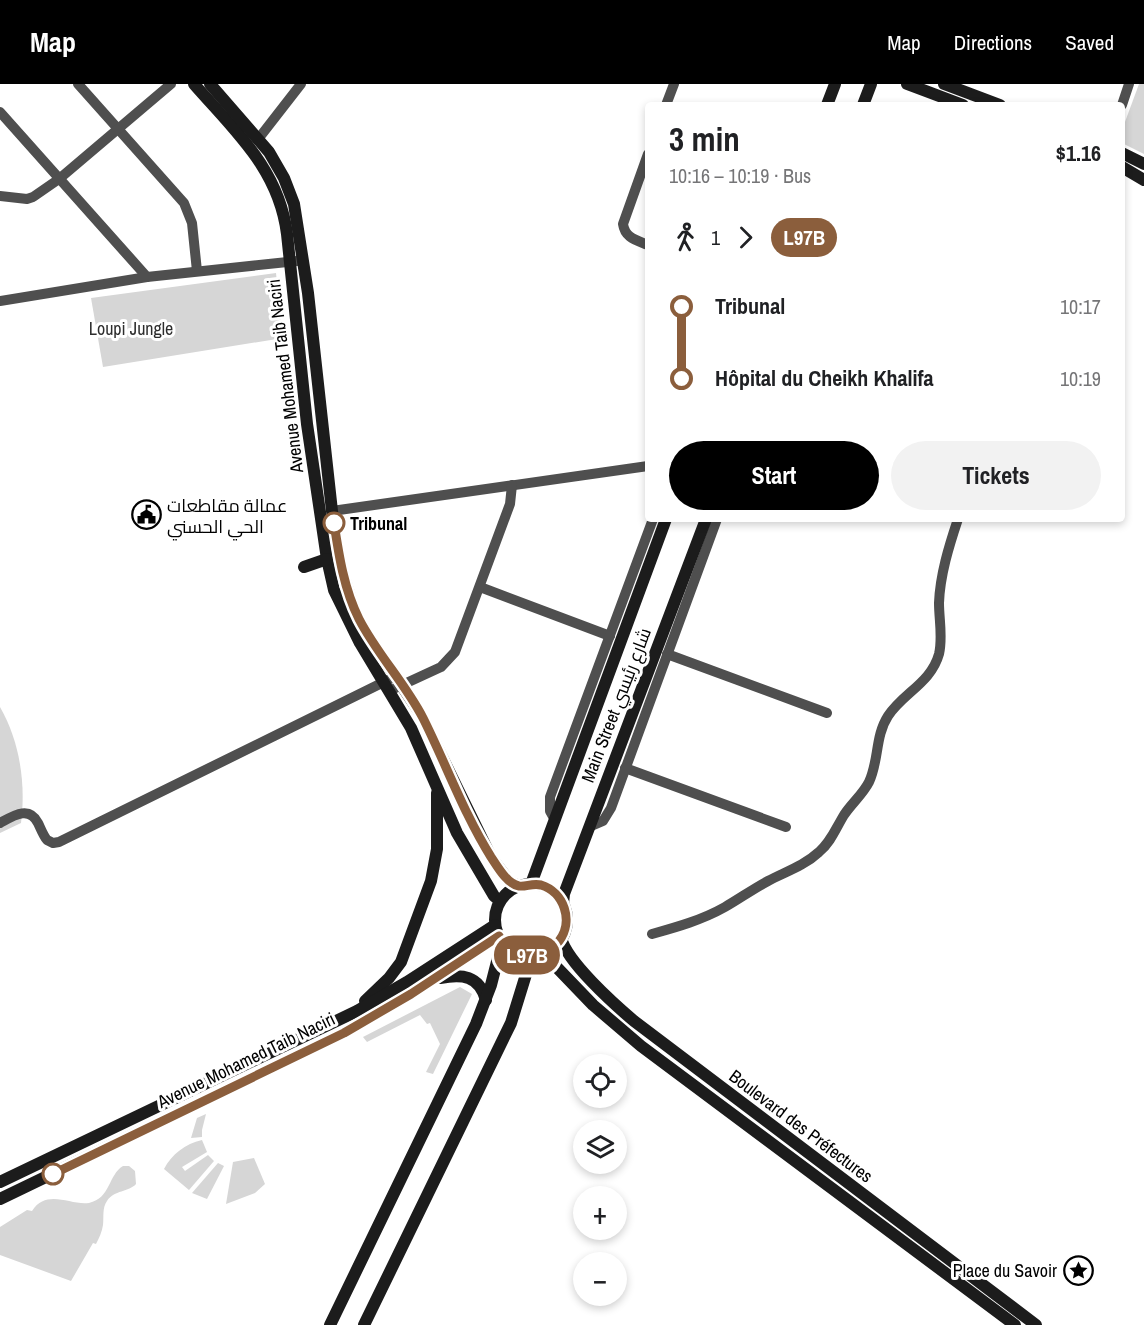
<!DOCTYPE html>
<html lang="en">
<head>
<meta charset="utf-8">
<style>
  body { margin:0; font-family:"Archivo Narrow",Cairo,sans-serif; background:#f2f2f2; color:#202124; height:100vh; display:flex; flex-direction:column; font-size:22px; white-space:nowrap }
  * { box-sizing:border-box; margin:0 }
  p { font-size:20px; color:#757577 }
  .icon { flex:none; width:33px; height:33px; fill:none; stroke:currentColor; stroke-width:2; stroke-linecap:round; stroke-linejoin:round }
  .map { position:relative; flex:1; overflow:hidden }
  .panel { position:absolute; left:645px; top:18px; width:480px; height:420px; display:flex; flex-direction:column; background:#fff; border-radius:6px; box-shadow:0 3px 9px #0003 }
  .panel>* { flex:none }
  .badge { padding:0 12px; border-radius:20px; font-size:21px; line-height:39px }
  .controls { position:absolute; left:573px; top:970px; display:grid; gap:12px }
  .controls a { display:grid; place-items:center; width:54px; height:54px; border-radius:50%; background:#fff; box-shadow:0 3px 9px #0003; font-size:30px }
  .map>.badge { position:absolute; translate:-50% -50%; box-shadow:0 0 0 3px #fff }
  .legs { display:flex; align-items:center; gap:9px; height:66px; padding:0 24px; font-size:20px }
  .legs p { margin-inline-start:auto }
  .headline { display:flex; align-items:center; justify-content:space-between; height:102px; padding:0 24px }
  h1 { font-size:33px; font-weight:800; line-height:45px }
  .cta { display:flex; gap:12px; margin-top:auto; padding:12px 24px }
  .cta a { flex:1; height:69px; border-radius:36px; background:#000; color:#fff; font-size:24px; font-weight:800; line-height:69px; text-align:center }
  .cta a+a { background:#f2f2f2; color:#202124 }
  ul { padding:0 24px; list-style:none }
  li { display:flex; align-items:center; gap:21px; height:72px; font-size:22px }
  li i { display:grid; place-items:center; width:9px; height:100%; margin:0 8px; background:currentColor }
  li i::after { content:''; width:15px; height:15px; margin:-8px; border:4px solid; border-radius:50%; background:#fff }
  li p { margin-inline-start:auto }
  li:first-child i { background:linear-gradient(#0000 50%,currentColor 0) }
  li:last-child i { background:linear-gradient(currentColor 50%,#0000 0) }
  header { display:flex; align-items:center; gap:36px; box-sizing:border-box; height:84px; padding:0 30px; background:#000; color:#fff }
  header strong { font-size:28px }
  nav { display:flex; gap:33px; margin-inline-start:auto; font-size:21px }
  .map>svg:first-child { display:block }
</style>
</head>
<body>
<header>
<strong>Map</strong>
<nav><a>Map</a><a>Directions</a><a>Saved</a></nav>
</header>
<div class="map">
<svg width="1144" height="1241" viewBox="0 0 1144 1241">
  <rect width="100%" height="100%" fill="#fff"/>
  <!-- green -->
  <g fill="#d6d6d6">
    <path d="M1139,0H1144V70L1122,59V46Z"/>
    <path d="M276,189L283,254L103,283L91,214Z"/>
    <path d="M0,623C20,658 26,700 21,739L0,749Z"/>
    <path d="M460,903L472,910L433,990L426,988L440,960L430,939L427,940L420,931L367,958L363,953Z"/>
    <path d="M206,1030L202,1046V1053L191,1054L197,1034Z"/>
    <path d="M202,1056L207,1068L182,1083L185,1087L208,1071L214,1077L189,1106L164,1085C172,1070 185,1060 202,1056Z"/>
    <path d="M254,1074L265,1100L255,1109L226,1120L233,1078Z"/>
    <path d="M218,1079L224,1082L207,1115L192,1109Z"/>
    <path d="M123,1082H129L135,1087L136,1100C129,1108 114,1106 107,1117C102,1124 104,1133 103,1141C102,1148 99,1154 96,1160L93,1159L71,1197L0,1171V1143L27,1126L32,1127C47,1104 71,1122 89,1119C111,1114 108,1091 123,1082Z"/>
  </g>
  <g fill="none" stroke-linecap="round" stroke-linejoin="round">
    <!-- street -->
    <g stroke="#4f4f4f" stroke-width="10">
      <path d="M78,0L184,119L192,139L197,187"/>
      <path d="M666,21L674,0"/>
      <path d="M1122,21L1129,0"/>
      <path d="M0,28L147,193"/>
      <path d="M259,54L301,0"/>
      <path d="M648,70L623,140C625,154 636,156 648,161"/>
      <path d="M0,112L27,115L33,113L59,95L171,0"/>
      <path d="M0,217L147,193L297,177"/>
      <path d="M332,427L648,382"/>
      <path d="M480,503L610,552"/>
      <path d="M667,570L827,629"/>
      <path d="M389,607L441,583L455,568L510,420L512,401"/>
      <path d="M625,684L786,743"/>
      <path d="M555,736L550,727V713L653,435"/>
      <path d="M0,739C13,732 29,721 38,739C41,745 43,751 47,756L53,759L59,758L390,595"/>
      <path d="M589,743L603,737L611,724L717,435"/>
      <path d="M652,850C677,843 702,836 725,823C739,815 753,805 768,797C785,788 804,782 819,768C831,758 836,744 844,731C852,719 863,710 869,698C879,677 875,652 888,632C903,609 931,599 939,570C943,553 939,536 939,519C940,491 949,462 958,435"/>
    </g>
    <!-- secondary -->
    <g stroke="#1c1c1c" stroke-width="12">
      <path d="M194,0C235,47 279,85 287,150L307,340L327,475L334,506L360,559L411,644L457,749L494,812L500,817"/>
      <path d="M210,0L269,68L284,94L294,120L308,209L332,427L341,483L353,522L365,547L422,632L491,773L509,797L519,802"/>
      <path d="M907,0L963,21"/>
      <path d="M944,0L1000,21"/>
      <path d="M827,21L835,0"/>
      <path d="M863,21L871,0"/>
      <path d="M1122,69L1144,80"/>
      <path d="M1122,83L1144,96"/>
      <path d="M304,483L327,475"/>
      <path d="M531,800L666,435"/>
      <circle cx="531" cy="836" r="36"/>
      <path d="M563,820L564,810L706,435"/>
      <path d="M561,854C567,878 614,920 634,937L1036,1241"/>
      <path d="M543,869L593,921L641,962L1015,1241"/>
      <path d="M440,894C462,890 479,891 486,916"/>
      <path d="M365,917L389,894L401,878L431,797L437,765V709"/>
      <path d="M0,1098L357,927L407,898L495,841"/>
      <path d="M0,1115L344,949L411,910L499,852"/>
      <path d="M330,1241L476,940L491,901L502,858"/>
      <path d="M364,1241L511,939L532,871"/>
    </g>
  </g>
  <g fill="none" stroke-linecap="round" stroke-linejoin="round">
    <defs>
      <path id="line-1" d="M53,1090L344,949L411,910L499,852C512,875 543,878 559,857C574,837 564,808 541,801C532,799 526,803 519,802C507,800 497,782 491,773C464,730 446,680 423,634C405,599 377,570 359,535C344,505 339,472 334,439"/>
    </defs>
    <!-- line-1 casing -->
    <use href="#line-1" stroke="#fff" stroke-width="14"/>
    <!-- line-1 -->
    <use href="#line-1" stroke="#8b5e3c" stroke-width="9"/>
  </g>
  <!-- icons -->
  <defs>
    <symbol id="civic-ring" viewBox="-11 -11 22 22"><circle r="9.5" fill="#fff" stroke="#000" stroke-width="1.5"/><path d="M-.6-6.5H3V-4.5H.6V-3L4-1V1h2V6H-6V1h2V-1L-.6-3ZM-1.2 2.5V6h2.4V2.5Z" fill="#000"/></symbol>
    <symbol id="sight-ring" viewBox="-11 -11 22 22"><circle r="9.5" fill="#fff" stroke="#000" stroke-width="1.5"/><path d="M0-6L1.8-2.2L6-1.7L2.9 1.2L3.7 5.4L0 3.3L-3.7 5.4L-2.9 1.2L-6-1.7L-1.8-2.2Z" fill="#000"/></symbol>
  </defs>
  <g fill-rule="evenodd">
    <use href="#civic-ring" x="130" y="414" width="33" height="33"/>
    <use href="#sight-ring" x="1062" y="1170" width="33" height="33"/>
  </g>
  <!-- markers -->
  <g fill="#fff" stroke="#8b5e3c" stroke-width="3">
    <circle cx="334" cy="439" r="10"/>
    <circle cx="53" cy="1090" r="10"/>
  </g>
  <g text-anchor="middle" dominant-baseline="central" stroke-width="6" stroke-linejoin="round" paint-order="stroke">
    <!-- park labels -->
    <g font-size="18" fill="#2d2d2d" stroke="#fff">
      <text x="131" y="244">Loupi Jungle</text>
    </g>
    <!-- street labels -->
    <g font-size="18" fill="#000" stroke="#fff">
      <text transform="translate(285 292) rotate(-97)">Avenue Mohamed Taib Naciri</text>
      <text transform="translate(616 621) rotate(-69)">Main Street شارع رئيسي</text>
      <text transform="translate(246 976) rotate(-26)">Avenue Mohamed Taib Naciri</text>
      <text transform="translate(801 1042) rotate(37)">Boulevard des Préfectures</text>
    </g>
    <!-- poi labels -->
    <g font-size="18" fill="#000" stroke="#fff" text-anchor="start">
      <text x="167" y="421">عمالة مقاطعات<tspan x="167" dy="21">الحي الحسني</tspan></text>
      <text x="1057" y="1186" text-anchor="end">Place du Savoir</text>
    </g>
    <!-- stop labels -->
    <g font-size="18" font-weight="bold" fill="#000" stroke="#fff" text-anchor="start">
      <text x="350" y="439">Tribunal</text>
    </g>
  </g>
</svg>
<div class="controls">
<a><svg class="icon" aria-label="locate" viewBox="0 0 24 24"><circle cx="12" cy="12" r="6"/><path d="M12 2v4M12 18v4M2 12h4M18 12h4"/></svg></a>
<a><svg class="icon" aria-label="layers" viewBox="0 0 24 24"><path d="M12 4l9 5-9 5-9-5zM3 14l9 5 9-5"/></svg></a>
<a>+</a>
<a>−</a>
</div>
<b class="badge" style="left:527px;top:871px;background:#8b5e3c;color:#fff">L97B</b>
<section class="panel">
<div class="headline"><div><h1>3 min</h1><p>10:16 – 10:19 · Bus</p></div><b>$1.16</b></div>
<div class="legs"><svg class="icon" aria-label="walk" viewBox="0 0 24 24"><circle cx="13" cy="4" r="2"/><path d="M13 8l-2 6 4 7M11 14l-3 7M7 12l3-4h3l4 4"/></svg>1<svg class="icon" aria-label="forward" viewBox="0 0 24 24"><path d="M9 5l7 7-7 7"/></svg><b class="badge" style="background:#8b5e3c;color:#fff">L97B</b></div>
<ul>
<li><i style="color:#8b5e3c"></i><b>Tribunal</b><p>10:17</p></li>
<li><i style="color:#8b5e3c"></i><b>Hôpital du Cheikh Khalifa</b><p>10:19</p></li>
</ul>
<div class="cta"><a>Start</a><a>Tickets</a></div>
</section>
</div>
</body>
</html>
